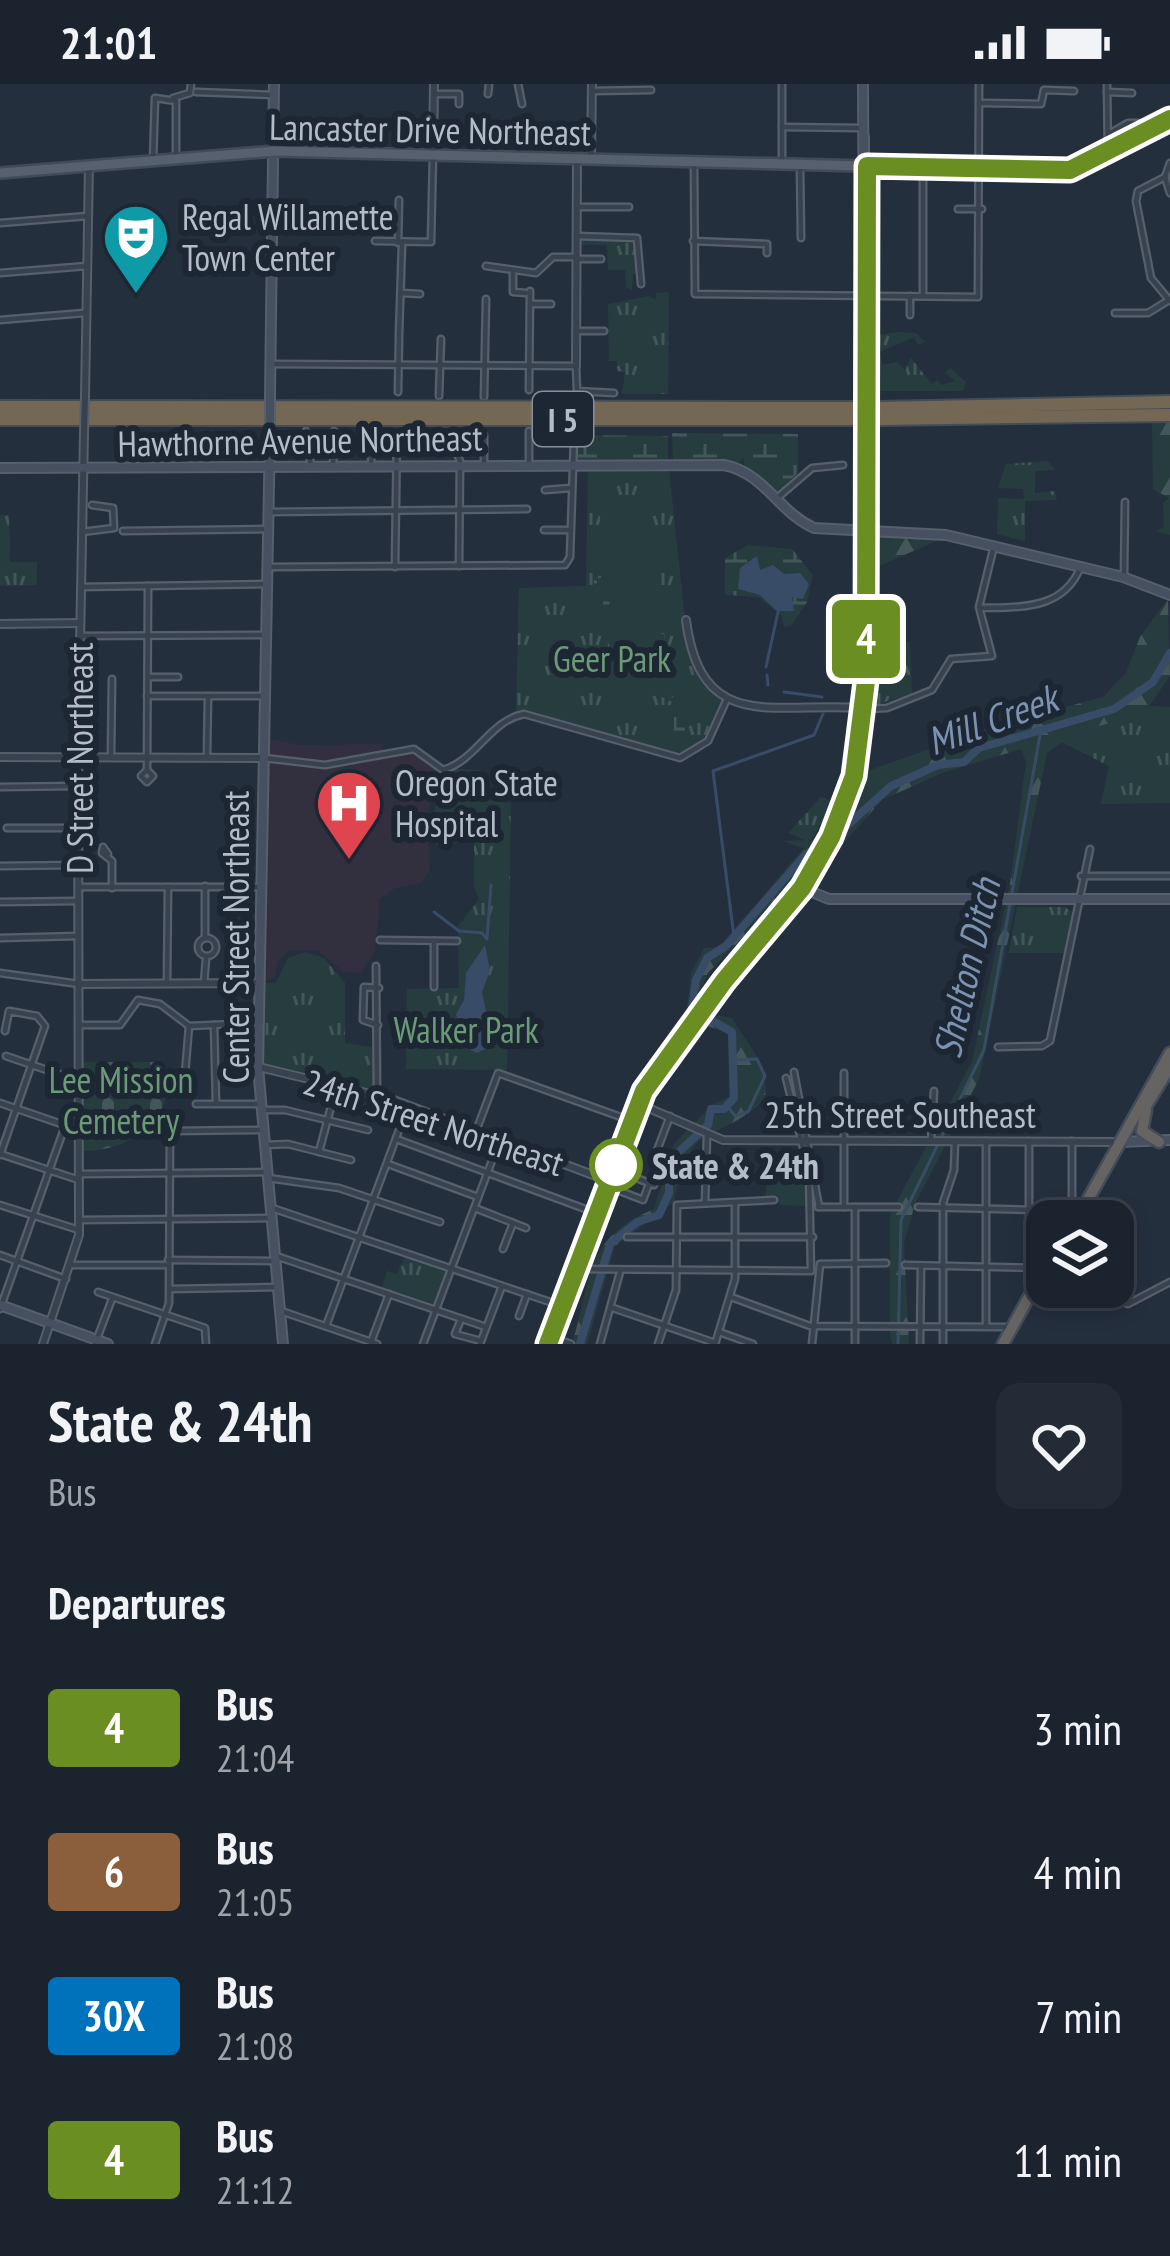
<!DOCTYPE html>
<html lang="en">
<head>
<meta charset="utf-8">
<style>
  body { margin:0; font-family:"PT Sans Narrow",sans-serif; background:#242b36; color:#f1f3f6; height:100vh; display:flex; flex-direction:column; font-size:45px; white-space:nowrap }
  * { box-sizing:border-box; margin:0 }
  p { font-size:39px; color:#a0a4aa }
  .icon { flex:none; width:66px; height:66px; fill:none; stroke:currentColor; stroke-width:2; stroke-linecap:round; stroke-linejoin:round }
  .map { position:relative; height:1260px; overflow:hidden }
  .sheet { display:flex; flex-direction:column; background:#1b232e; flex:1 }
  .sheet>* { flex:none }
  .badge { padding:0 24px; border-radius:9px; font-size:42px; line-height:78px }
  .controls { position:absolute; left:1026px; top:1116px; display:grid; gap:24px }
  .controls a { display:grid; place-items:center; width:108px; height:108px; border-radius:24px; background:#1b232e; box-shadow:0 6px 18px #0003,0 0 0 3px #39404a; font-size:60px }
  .map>.badge { position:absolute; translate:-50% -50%; box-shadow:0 0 0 6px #fff }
  h2 { padding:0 48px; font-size:45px; line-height:108px }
  .round { display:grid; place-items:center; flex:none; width:126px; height:126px; border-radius:24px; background:#242b36 }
  .summary { display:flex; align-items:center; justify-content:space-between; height:204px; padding:0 48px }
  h1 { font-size:57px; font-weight:700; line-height:90px }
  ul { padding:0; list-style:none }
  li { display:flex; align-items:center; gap:36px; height:144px; padding:0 48px }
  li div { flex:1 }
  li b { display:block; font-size:45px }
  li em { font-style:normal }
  li .badge { min-width:132px; font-weight:700; text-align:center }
  .status { display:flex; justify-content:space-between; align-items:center; height:84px; padding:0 60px; background:#1b232e; direction:ltr }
  .status svg { height:33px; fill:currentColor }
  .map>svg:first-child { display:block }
</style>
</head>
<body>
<div class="status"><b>21:01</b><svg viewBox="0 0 49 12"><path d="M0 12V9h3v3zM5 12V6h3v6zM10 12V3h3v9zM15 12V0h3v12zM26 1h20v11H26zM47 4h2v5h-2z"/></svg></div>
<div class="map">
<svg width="1170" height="1260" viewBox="0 0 1170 1260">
  <defs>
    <pattern id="grass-tufts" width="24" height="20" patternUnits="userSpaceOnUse" patternTransform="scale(3)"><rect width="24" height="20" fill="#263c3f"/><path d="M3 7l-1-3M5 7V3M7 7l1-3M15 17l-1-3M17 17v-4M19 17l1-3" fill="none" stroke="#435659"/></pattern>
    <pattern id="forest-firs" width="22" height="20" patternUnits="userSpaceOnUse" patternTransform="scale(3)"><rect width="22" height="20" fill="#263c3f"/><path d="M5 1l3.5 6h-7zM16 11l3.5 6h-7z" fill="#435659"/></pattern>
    <pattern id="wetland-marsh" width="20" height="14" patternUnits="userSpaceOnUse" patternTransform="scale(3)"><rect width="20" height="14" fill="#263c3f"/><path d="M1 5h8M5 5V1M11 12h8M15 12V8" fill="none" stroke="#435659"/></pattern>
    <pattern id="cemetery-stones" width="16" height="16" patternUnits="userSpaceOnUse" patternTransform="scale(3)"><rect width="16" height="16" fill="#263c3f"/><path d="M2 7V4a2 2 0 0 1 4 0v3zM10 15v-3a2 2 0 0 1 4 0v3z" fill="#435659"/></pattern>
  </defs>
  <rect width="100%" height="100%" fill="#242f3e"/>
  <!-- medical -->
  <path fill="#32303f" d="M269,655L299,661L382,660L383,669L412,666L434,681L437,692L427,732L430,787L421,799L395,804L380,815L375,868L361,889L344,888L318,867L290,866L277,878L275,894L264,897Z"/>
  <!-- grass -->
  <g fill="url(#grass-tufts)">
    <path d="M580,155L636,156L639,189L633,190L632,206L626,203L625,186H608L607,161H580Z"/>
    <path d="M669,208L668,310H622L625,288L617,287V277H609L608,220L649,212L656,216V209Z"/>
    <path d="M900,248L916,249L925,258L918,261L914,253L879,268L883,281L897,278L905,286L911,274L932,300L937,296L942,301L956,297L945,289L950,284L966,298L963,307H871L869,268L877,251Z"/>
    <path d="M1048,377L1055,386L1035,387V409L1055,407L1057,416L1025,417V457L997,450L998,414L1024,415L1023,405L998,404L1006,380Z"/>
    <path d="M588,384L669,386L689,573L701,598L723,618L702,661L681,671L539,630L516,629L519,504L586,502Z"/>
    <path d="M0,431H9L10,478H37V501L0,502Z"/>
    <path d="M910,558L912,609L873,622V560Z"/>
    <path d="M1170,630V719L1101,720L1109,682L1061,658C1092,636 1133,633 1170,630Z"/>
    <path d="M454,685L480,686L476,715L511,719L507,986L406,985L407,905L459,904L458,842L479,815L474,803V757L437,761L433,735L443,689Z"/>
    <path d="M821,713L834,717L806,765L783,757L805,756L788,749Z"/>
    <path d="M1017,823H1065L1072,828L1069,869H1009Z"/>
    <path d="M305,868L324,874L345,899V959L378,964L377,1012L258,983L259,899H276L288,874Z"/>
    <path d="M766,1089L806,1090L809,1122L780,1121L776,1111L766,1115Z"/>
    <path d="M405,1172L447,1186L434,1220L382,1203L387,1187L397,1190Z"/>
  </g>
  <!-- forest -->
  <g fill="url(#forest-firs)">
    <path d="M1170,335V451L1156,447L1164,443L1163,419L1169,414L1153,405L1152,337Z"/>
    <path d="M878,452L941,455L872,485V455Z"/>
    <path d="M1168,515L1170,592L1149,622L1170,623V630C1123,634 1085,640 1047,669L979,995L915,1120L904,1159L909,1260H892L890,1251V1130L972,978L1010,800L1026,678L1021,665L942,689L882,716L841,762L808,777L788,807L708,889L697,915L714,931L732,934C750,965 769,979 765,1015C715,1063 691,1030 674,1118L615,1162L587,1260H572C592,1194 584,1154 654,1125L674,1060L712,1021L729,1013L728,950L686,933L691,889L704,864L719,863L809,758L819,751L824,755L847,736L865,688L994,642L1103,613L1126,589L1140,553Z"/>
  </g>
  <!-- wetland -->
  <g fill="url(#wetland-marsh)">
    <path d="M672,349L798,350V389L777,408L744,382V373L738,379L673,375Z"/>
    <path d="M578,351L668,352V375L578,377Z"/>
    <path d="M748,461L792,465L813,491L807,518L791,542L784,543L782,532L758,513L725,511V474Z"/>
    <path d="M622,491C603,513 601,569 624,590C638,604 662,600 675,616C683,627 685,648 688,662L684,669L661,662L674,653V619L609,587L607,547L593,495Z"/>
  </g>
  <!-- cemetery -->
  <path fill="url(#cemetery-stones)" d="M84,978H159L173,988C167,1038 131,1067 83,1067Z"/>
  <!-- pitch -->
  <g fill="#263c3f">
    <path d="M642,416L643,447L601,448L599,417Z"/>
    <path d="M643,452L645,483L603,485L601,454Z"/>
    <path d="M655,488L668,532L661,540L616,539L613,511L618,499Z"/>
    <path d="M664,550L669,593L644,595L630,590L620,555Z"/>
  </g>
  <!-- water -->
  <g fill="#394c67">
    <path d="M757,472L760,486L773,481L784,490L800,489L809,500L803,515L792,513L794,527H777L760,511L738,505L740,484Z"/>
    <path d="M485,861L490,887L482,908L493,961L477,969L466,963L456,930L464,916L466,889Z"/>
  </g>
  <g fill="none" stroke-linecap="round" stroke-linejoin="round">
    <!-- stream -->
    <g stroke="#394c67" stroke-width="3">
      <path d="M766,583L778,528"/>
      <path d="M767,591L768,601"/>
      <path d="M784,608L822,613"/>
      <path d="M434,828L459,847L482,849L487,855L491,801"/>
      <path d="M734,853L713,687L814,651L823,630"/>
      <path d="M728,1023L735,1032L748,1028L765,992L757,975L734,976"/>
      <path d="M898,1260L901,1136L984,966L1040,651"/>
    </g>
    <!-- river -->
    <path stroke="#394c67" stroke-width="8" d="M580,1260L610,1160L637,1138L659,1131L669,1109V1077L708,1041L711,1025H724L734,1014L732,948L692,925L696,896L707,874L726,862L806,770L830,757L891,702L938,681L964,678L979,664L1114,625L1153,598L1170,569"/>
    <defs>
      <g id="minor">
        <path d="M518,0L522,20"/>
        <path d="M782,0V80"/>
        <path d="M1107,0L1108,71"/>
        <path d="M592,7L651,6"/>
        <path d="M196,8L274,11"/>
        <path d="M1107,8L1132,9"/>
        <path d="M434,10H459V20"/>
        <path d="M488,10L489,0"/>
        <path d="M173,14L190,9L191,0"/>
        <path d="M980,19L1041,20L1044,6L1074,7"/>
        <path d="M782,43L863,44"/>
        <path d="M1111,49L1128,39H1162"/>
        <path d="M153,77L155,14L176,17V74"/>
        <path d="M694,78L695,210L978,213L979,0"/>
        <path d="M800,81L801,154"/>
        <path d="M923,86V212"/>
        <path d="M1165,93L1138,107L1136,117L1151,194L1170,217"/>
        <path d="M1165,93L1170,109"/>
        <path d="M1165,93L1170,79"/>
        <path d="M577,123H629"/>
        <path d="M958,125H982"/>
        <path d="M0,139L88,132"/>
        <path d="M577,152L637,154L641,200"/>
        <path d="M375,157L431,158L433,71"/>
        <path d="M693,157L767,160V169"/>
        <path d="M398,159L399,116"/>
        <path d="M577,175H601"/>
        <path d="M486,182L536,189L553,173H577"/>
        <path d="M513,188V208L526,209"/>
        <path d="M0,189L87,182"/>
        <path d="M402,209L420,210"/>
        <path d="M533,220H551"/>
        <path d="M1115,229H1148L1169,216"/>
        <path d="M910,231V212"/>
        <path d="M0,236L84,229"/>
        <path d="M576,247H604"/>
        <path d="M399,251L402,160"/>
        <path d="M272,280L576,282L577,307L614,309"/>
        <path d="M529,306L530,207"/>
        <path d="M398,308L399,253"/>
        <path d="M439,312L441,255"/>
        <path d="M484,313L486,215"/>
        <path d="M446,345L460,377L459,482"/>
        <path d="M306,347L311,383"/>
        <path d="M529,347V381"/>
        <path d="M484,351V381"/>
        <path d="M371,382L372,347"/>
        <path d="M333,383L334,347"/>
        <path d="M545,406L571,404"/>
        <path d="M777,414L812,384L843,381"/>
        <path d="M269,428L527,425"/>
        <path d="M544,446H570"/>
        <path d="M123,447L268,445"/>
        <path d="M82,448L114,444L113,424L92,421"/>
        <path d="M268,483L565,481L570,473L574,354"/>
        <path d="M395,483L397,348"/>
        <path d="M1124,493L1125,418"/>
        <path d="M81,503L267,500"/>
        <path d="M980,524C1022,523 1064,526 1081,482"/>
        <path d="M80,552L266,551"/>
        <path d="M148,593H178"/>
        <path d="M147,612H265"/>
        <path d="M865,625L887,624L932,606L951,575L992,572L979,523L994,462"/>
        <path d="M207,671L208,612"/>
        <path d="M111,672L112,595"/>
        <path d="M264,674L325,681L414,665L443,686C477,676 489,637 524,630L680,674L708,657L727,615"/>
        <path d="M147,686L148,502"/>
        <path d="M147,686L153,692L147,698L141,692Z"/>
        <path d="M0,703L78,702"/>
        <path d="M7,744H78"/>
        <path d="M108,770L103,763L102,769L112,777V804"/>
        <path d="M0,782L78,781"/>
        <path d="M1081,792H1170"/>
        <path d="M78,803H261"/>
        <path d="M0,818L78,817"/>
        <circle cx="207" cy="863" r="9"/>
        <path d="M0,854L78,852"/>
        <path d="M205,854V802"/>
        <path d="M380,856L457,857"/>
        <path d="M376,882L377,1012"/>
        <path d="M0,889L79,900"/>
        <path d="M167,899L168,803"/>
        <path d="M204,899L206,875"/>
        <path d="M434,903V857"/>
        <path d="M79,941H120L138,916L160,920L189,942L258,939"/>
        <path d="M214,941L216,1020"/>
        <path d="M378,941L363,936L364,903L379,904"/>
        <path d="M998,963L1042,962L1050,957L1090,765"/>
        <path d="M6,972L79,997"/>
        <path d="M794,988L819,1123"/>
        <path d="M185,990L189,942"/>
        <path d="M0,1019L79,1046"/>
        <path d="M196,1020H261"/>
        <path d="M262,1026H285L368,1046"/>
        <path d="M476,1047L498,989L632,1037"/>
        <path d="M399,1056L596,1129"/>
        <path d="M931,1057L934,1007"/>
        <path d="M986,1057V1242"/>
        <path d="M1072,1057V1124"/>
        <path d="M265,1061L288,1060L351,1076"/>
        <path d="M319,1068L336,1004"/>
        <path d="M0,1070L79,1096"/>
        <path d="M0,1071L45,942L37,932L9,927L5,947"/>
        <path d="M653,1077L670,1032"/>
        <path d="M388,1080L478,1113"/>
        <path d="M614,1085L654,1101"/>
        <path d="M81,1090L268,1088"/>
        <path d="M268,1094L339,1104L440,1138"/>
        <path d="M607,1102L643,1116L649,1100"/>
        <path d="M705,1119L707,1051"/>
        <path d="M0,1121L79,1146"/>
        <path d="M818,1123H899"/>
        <path d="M844,1123V989"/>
        <path d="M918,1123L1079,1127"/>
        <path d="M272,1124L562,1222"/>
        <path d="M475,1124L526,1144"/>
        <path d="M80,1136L272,1134"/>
        <path d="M627,1153H813"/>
        <path d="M503,1165L513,1139"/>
        <path d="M0,1171L66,1195"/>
        <path d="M276,1172L486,1243"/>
        <path d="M168,1176L275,1177"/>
        <path d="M72,1181H168"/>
        <path d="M905,1181L1045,1184"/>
        <path d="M1029,1181V1057"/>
        <path d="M576,1185L811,1187L809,1088L786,994"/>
        <path d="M1087,1203L1128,1220L1170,1198"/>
        <path d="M170,1205L278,1203"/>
        <path d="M98,1208L205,1244L206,1260"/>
        <path d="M731,1213L810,1242L1008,1243"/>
        <path d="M613,1224L715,1259"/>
        <path d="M0,1225L65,1042"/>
        <path d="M281,1227L377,1260"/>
        <path d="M519,1232L527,1210"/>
        <path d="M461,1235L455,1250L481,1257"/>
        <path d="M326,1242L408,1022"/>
        <path d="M719,1248L753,1260"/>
        <path d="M550,1253L571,1260"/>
        <path d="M371,1258L389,1210"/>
        <path d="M95,1260L112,1215"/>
        <path d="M155,1260L169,1219L170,1047L260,1046"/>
        <path d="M423,1260L499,1058"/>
        <path d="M480,1260L502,1202"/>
        <path d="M600,1260L620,1188"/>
        <path d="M658,1260L676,1206L677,1121L774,1116"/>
        <path d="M715,1260L735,1195V1119"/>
        <path d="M812,1260L820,1180L886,1179"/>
        <path d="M855,1260V1123"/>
        <path d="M920,1260L921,1182"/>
        <path d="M943,1260V1119L954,1086L955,1057"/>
      </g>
      <g id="tertiary">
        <path d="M433,71L434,0"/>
        <path d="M591,74L592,0"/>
        <path d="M576,282L577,75"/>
        <path d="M85,311L89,82"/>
        <path d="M686,536C701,650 772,618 861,624"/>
        <path d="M0,540L80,539"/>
        <path d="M0,673L264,674"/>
        <path d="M79,900L259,899"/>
        <path d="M259,983L391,1015L609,1097"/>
        <path d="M639,1020L723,1056L1117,1058"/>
        <path d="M43,1260L79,1151L78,667L84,349"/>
      </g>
      <g id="secondary">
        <path d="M864,137V53"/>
        <path d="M270,311L274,0"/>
        <path d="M270,348L258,983L283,1260"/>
        <path d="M0,384L724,381C765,389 778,428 814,444L946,451L1123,493L1170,511"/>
        <path d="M802,804L829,815H1170"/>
        <path d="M1118,1058L1170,1056"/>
        <path d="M0,1221L108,1260"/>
        <path d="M548,1260L653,988L802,804L831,753L853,692L866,582L863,0"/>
      </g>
      <path id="primary" d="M0,89L275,67L1062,87L1089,81L1170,35"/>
      <g id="trunk">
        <path d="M1146,1026L1142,1047L1159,1058"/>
        <path d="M1143,1027L1170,983"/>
        <path d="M1081,1128L1170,969"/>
        <path d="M1003,1260L1047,1180"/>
      </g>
      <g id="motorway">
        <path d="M0,323L851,324"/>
        <path d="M879,324L1170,318"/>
        <path d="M0,335H851"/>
        <path d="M879,335L1170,331"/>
      </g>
    </defs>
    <!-- minor casing -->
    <use href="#minor" stroke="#565f6c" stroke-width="9"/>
    <!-- tertiary casing -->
    <use href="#tertiary" stroke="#565f6c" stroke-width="10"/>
    <!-- secondary casing -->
    <use href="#secondary" stroke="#565f6c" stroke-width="12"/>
    <!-- primary casing -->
    <use href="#primary" stroke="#414a57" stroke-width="14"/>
    <!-- trunk casing -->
    <use href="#trunk" stroke="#434c59" stroke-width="15"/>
    <!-- motorway casing -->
    <use href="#motorway" stroke="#434c59" stroke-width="16"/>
    <!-- minor -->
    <use href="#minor" stroke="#38414e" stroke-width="4.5"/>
    <!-- tertiary -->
    <use href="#tertiary" stroke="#38414e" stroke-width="6"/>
    <!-- secondary -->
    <use href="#secondary" stroke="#465061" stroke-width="8"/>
    <!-- primary -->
    <use href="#primary" stroke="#56606e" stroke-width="9"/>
    <!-- trunk -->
    <use href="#trunk" stroke="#656462" stroke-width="10"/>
    <!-- motorway -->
    <use href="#motorway" stroke="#746855" stroke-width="12"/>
    <defs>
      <path id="tertiary-bridge" d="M84,349L85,311"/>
      <path id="secondary-bridge" d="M270,348V311"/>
      <g id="motorway-bridge">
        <path d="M851,324H879"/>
        <path d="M851,335H879"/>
      </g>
    </defs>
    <!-- tertiary-bridge casing -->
    <use href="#tertiary-bridge" stroke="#565f6c" stroke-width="10" stroke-linecap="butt"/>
    <!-- secondary-bridge casing -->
    <use href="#secondary-bridge" stroke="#565f6c" stroke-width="12" stroke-linecap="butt"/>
    <!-- motorway-bridge casing -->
    <use href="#motorway-bridge" stroke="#434c59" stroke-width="16" stroke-linecap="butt"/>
    <!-- tertiary-bridge -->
    <use href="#tertiary-bridge" stroke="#38414e" stroke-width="6"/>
    <!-- secondary-bridge -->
    <use href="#secondary-bridge" stroke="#465061" stroke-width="8"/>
    <!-- motorway-bridge -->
    <use href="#motorway-bridge" stroke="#746855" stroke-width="12"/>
  </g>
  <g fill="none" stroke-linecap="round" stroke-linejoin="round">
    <defs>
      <path id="line" d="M548,1260L644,1007L724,897L802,804L831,753L854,692L866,597L867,82L1070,86L1170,35"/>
    </defs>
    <!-- line casing -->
    <use href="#line" stroke="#fff" stroke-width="27"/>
    <!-- line -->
    <use href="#line" stroke="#6b8e23" stroke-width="18"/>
  </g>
  <!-- icons -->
  <defs>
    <symbol id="theatre-pin" viewBox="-11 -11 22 30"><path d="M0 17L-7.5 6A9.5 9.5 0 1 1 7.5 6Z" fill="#0f9aa8" stroke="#1d2633"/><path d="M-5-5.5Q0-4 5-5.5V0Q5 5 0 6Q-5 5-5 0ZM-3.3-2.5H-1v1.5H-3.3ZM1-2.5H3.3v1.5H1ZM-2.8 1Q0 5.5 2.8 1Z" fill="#fff"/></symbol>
    <symbol id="hospital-pin" viewBox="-11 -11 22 30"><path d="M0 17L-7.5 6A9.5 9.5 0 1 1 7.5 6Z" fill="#e0444e" stroke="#1d2633"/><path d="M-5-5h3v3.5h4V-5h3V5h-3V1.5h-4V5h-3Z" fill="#fff"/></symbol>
  </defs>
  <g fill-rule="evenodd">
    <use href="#theatre-pin" x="98" y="115" width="76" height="104"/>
    <use href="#hospital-pin" x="311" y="681" width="76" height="104"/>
  </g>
  <!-- markers -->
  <circle fill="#fff" stroke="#6b8e23" stroke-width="6" cx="616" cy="1081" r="24"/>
  <g text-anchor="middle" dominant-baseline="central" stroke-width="12" stroke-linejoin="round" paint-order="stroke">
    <!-- shield labels -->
    <rect fill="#1d2633" stroke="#878f9c" stroke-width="3" x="533" y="308" width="60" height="54" rx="9"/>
    <g font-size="33" font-weight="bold" fill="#b4bcc9">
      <text x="563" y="335">I 5</text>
    </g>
    <!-- street labels -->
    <g font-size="36" fill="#b4bcc9" stroke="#1d2633">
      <text transform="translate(430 45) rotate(1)">Lancaster Drive Northeast</text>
      <text transform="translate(300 356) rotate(-1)">Hawthorne Avenue Northeast</text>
      <text transform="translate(79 674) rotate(-90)">D Street Northeast</text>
      <text transform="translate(235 853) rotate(-90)">Center Street Northeast</text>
      <text x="900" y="1030">25th Street Southeast</text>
      <text transform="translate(434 1038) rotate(18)">24th Street Northeast</text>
    </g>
    <!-- poi labels -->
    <g font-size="36" fill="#b4bcc9" stroke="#1d2633" text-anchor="start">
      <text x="182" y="132">Regal Willamette<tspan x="182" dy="41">Town Center</tspan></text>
      <text x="395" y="698">Oregon State<tspan x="395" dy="41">Hospital</tspan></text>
    </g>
    <!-- park labels -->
    <g font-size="36" fill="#6b9a76" stroke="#1d2633">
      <text x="612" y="574">Geer Park</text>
      <text x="466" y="945">Walker Park</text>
      <text x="121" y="995">Lee Mission<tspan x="121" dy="41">Cemetery</tspan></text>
    </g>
    <!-- stop labels -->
    <g font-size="36" font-weight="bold" fill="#b4bcc9" stroke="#1d2633" text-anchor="start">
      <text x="652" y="1081">State &amp; 24th</text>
    </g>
    <!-- water labels -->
    <g font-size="39" font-style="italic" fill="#7c92b1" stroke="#1d2633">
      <text transform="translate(992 635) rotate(-20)">Mill Creek</text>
      <text transform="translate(966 884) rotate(-77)">Shelton Ditch</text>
    </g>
  </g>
</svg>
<div class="controls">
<a><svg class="icon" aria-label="layers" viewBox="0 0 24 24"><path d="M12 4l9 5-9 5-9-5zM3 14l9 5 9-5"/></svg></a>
</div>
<b class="badge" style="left:866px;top:555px;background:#6b8e23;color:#fff">4</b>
</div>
<section class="sheet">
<div class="summary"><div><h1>State &amp; 24th</h1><p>Bus</p></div><a class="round"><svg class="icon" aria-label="heart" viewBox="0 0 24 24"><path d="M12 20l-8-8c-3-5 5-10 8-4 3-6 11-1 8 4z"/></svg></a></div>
<h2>Departures</h2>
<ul>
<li><span class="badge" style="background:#6b8e23;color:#fff">4</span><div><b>Bus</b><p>21:04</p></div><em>3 min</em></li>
<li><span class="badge" style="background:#8b5e3c;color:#fff">6</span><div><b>Bus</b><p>21:05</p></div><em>4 min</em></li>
<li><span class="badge" style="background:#0072bc;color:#fff">30X</span><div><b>Bus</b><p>21:08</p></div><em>7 min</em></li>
<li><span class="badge" style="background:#6b8e23;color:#fff">4</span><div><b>Bus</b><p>21:12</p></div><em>11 min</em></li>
</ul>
</section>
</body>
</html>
